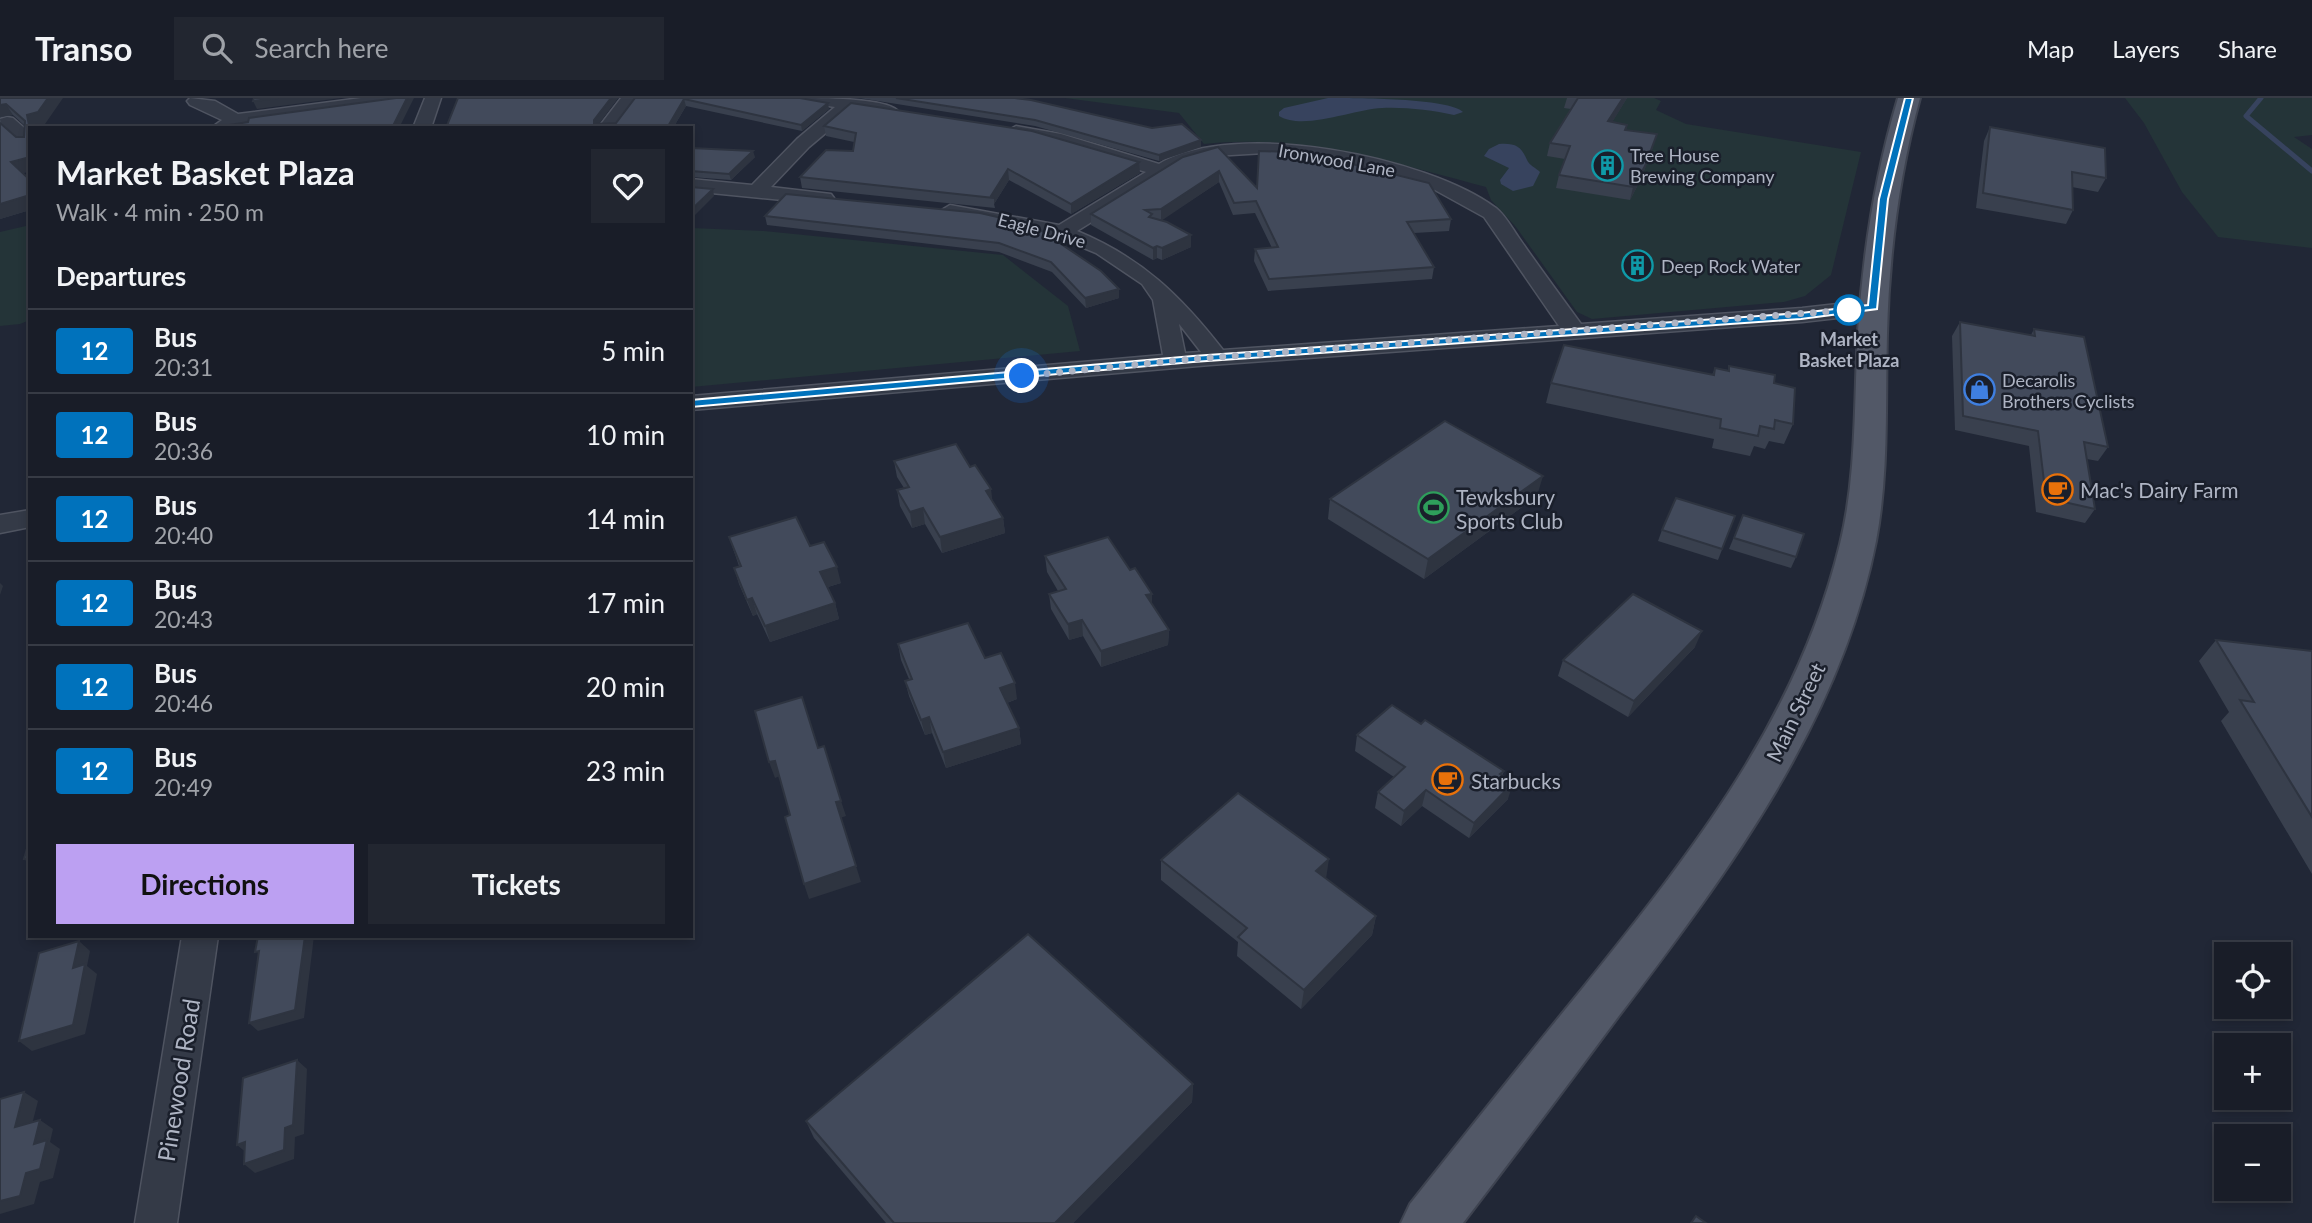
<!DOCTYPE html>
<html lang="en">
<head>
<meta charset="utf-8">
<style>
  body { margin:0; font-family:Lato,sans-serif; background:#222630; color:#f1f3f6; height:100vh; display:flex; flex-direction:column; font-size:26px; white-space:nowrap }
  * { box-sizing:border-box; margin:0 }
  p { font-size:23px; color:#9fa2a8 }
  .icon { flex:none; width:38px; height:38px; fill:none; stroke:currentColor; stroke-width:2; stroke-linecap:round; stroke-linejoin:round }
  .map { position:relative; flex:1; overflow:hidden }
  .details { position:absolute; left:28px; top:28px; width:665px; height:812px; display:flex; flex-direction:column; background:#191d28; border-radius:0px; box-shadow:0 4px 10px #0003,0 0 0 2px #373b45 }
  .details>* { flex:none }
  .badge { padding:0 14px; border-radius:5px; font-size:24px; line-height:46px }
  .controls { position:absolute; left:2214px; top:844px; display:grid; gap:14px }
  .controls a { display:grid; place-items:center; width:77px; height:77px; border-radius:0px; background:#191d28; box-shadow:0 4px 10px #0003,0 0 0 2px #373b45; font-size:35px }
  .you { position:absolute; width:35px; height:35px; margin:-18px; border:5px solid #fff; border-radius:50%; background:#1a73e8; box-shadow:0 0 0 10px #1a73e833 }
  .map>.badge { position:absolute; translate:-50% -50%; box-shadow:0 0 0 4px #fff }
  h2 { padding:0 28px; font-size:26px; line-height:63px }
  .round { display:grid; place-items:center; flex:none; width:74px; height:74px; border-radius:0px; background:#222630 }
  .headline { display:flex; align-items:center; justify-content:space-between; height:119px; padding:0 28px }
  h1 { font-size:33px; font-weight:700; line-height:52px }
  .primary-button { display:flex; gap:14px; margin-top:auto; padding:14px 28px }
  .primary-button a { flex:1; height:80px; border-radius:0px; background:#bca0f2; color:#111; font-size:28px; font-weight:700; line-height:80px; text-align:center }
  .primary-button a+a { background:#222630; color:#f1f3f6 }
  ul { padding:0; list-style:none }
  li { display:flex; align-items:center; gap:21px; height:84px; padding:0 28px; border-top:2px solid #373b45 }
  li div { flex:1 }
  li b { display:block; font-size:26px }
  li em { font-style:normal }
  li .badge { min-width:77px; font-weight:700; text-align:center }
  header { display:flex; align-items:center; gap:42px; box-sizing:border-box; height:98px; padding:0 35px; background:#191d28; border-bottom:2px solid #373b45 }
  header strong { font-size:33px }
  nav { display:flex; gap:38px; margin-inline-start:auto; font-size:24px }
  .search { width:490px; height:63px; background:#222630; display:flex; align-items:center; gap:18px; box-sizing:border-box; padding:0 24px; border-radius:0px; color:#9fa2a8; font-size:26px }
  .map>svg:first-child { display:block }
</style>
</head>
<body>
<header>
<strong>Transo</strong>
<div class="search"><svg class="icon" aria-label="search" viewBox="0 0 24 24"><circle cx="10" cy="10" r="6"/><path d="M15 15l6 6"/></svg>Search here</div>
<nav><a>Map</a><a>Layers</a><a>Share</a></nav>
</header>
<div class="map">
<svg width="2312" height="1125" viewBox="0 0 2312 1125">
  <rect width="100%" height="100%" fill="#212736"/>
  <!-- green -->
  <g fill="#243438">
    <path d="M1065,0H1654L1661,3L1656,12L1686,26L1861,54L1831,177L1805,198L1784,204L1592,221L1577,214L1516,129L1491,102L1486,89C1394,65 1300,35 1204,46L1179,15Z"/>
    <path d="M2125,0H2312V37L2294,39L2312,51V150L2218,139L2182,94L2144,25Z"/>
    <path d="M30,127V222L20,226L0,228V134Z"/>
    <path d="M691,130L764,133L1003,157L1068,208L1080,253L691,289Z"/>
  </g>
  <!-- water -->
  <g fill="#37435e">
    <path d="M1328,0C1354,0 1450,0 1463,14L1454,17C1432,12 1405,9 1382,10C1354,11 1304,33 1279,18V14L1284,10Z"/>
    <path d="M1499,46C1515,45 1521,48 1527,62C1529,67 1536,70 1540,74L1533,88L1513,93L1501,86L1500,82L1509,70L1484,58L1489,51Z"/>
  </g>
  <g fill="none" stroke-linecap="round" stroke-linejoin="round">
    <!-- stream -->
    <path stroke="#37435e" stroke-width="5" d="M2261,0L2246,18L2312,73"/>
    <defs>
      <g id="minor">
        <path d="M190,0L215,3L238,16L361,0H407L399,5L239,27L234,30H211L222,22L190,7L187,3Z"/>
        <path d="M425,0H441L431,30H413Z"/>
        <path d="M621,0H638L616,30H598Z"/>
        <path d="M800,0C819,0 884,0 897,12L888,17L853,12L809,49L771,89L831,96L834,100L831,104L824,106L691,93V81L752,87L797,41L835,9L802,4Z"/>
        <path d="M7,19L13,20L30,35V49L24,48L1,28L0,21Z"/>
        <path d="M1016,28L1061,36L1159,66C1235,20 1428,59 1496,110C1505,117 1512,130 1519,140C1539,169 1560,197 1581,226L1802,210L1873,202L1881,204L1884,209L1881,214L1873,216L1802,224L1210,267L691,312V298L1163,257L1153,202L1142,186L1096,155L1055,138L1026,131L950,119L940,113L950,107L1059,127L1146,74L1052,45L1010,37L1007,33ZM1265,55L1299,57L1369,71L1435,92L1484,119L1559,228L1223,252C1181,198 1142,160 1077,133L1182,68L1214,58ZM1179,226L1180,227L1201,254L1185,255Z"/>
        <path d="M30,412V429L0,435V417Z"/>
        <path d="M182,838H218L177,1125H135Z"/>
      </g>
      <path id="major" d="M1898,0H1920C1899,77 1889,156 1887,236C1885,304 1889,375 1876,443C1841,623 1727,776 1618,919C1567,988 1515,1057 1463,1125H1401L1410,1106C1467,1034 1524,962 1582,891C1692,754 1798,620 1840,446C1857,377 1854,304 1858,234C1863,154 1875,77 1898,0Z"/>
    </defs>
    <!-- minor casing -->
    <use href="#minor" stroke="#4f5461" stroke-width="3"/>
    <!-- major casing -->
    <use href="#major" stroke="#3e4350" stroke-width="4"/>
    <!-- minor -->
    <use href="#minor" fill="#343a47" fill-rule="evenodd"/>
    <!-- major -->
    <use href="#major" fill="#525867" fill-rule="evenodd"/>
  </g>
  <!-- wall -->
  <g fill="#39404e">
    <path d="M0,0L45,26L35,29V30H30V73L23,75L30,82V112L0,121L16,39H24L25,28L13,17L0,19Z"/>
    <path d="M618,0L598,26L616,25L635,0H800L829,11L802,33L686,8L673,30H446Z"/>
    <path d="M859,0H1015L1201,49L1159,63L1035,28Z"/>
    <path d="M1567,0H1627L1612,24L1627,27L1626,32L1653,49L1641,81L1630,102L1556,90L1559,77L1565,61L1547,58L1550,45L1571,11L1564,10Z"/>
    <path d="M824,28L1140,75L1071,116L1009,82L994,106L995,110L802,90L800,79L853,53L854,44L826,38Z"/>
    <path d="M1990,29L2106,80L2098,94L2072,89L2073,112L2066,126L1976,110L1984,43Z"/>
    <path d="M1218,49L1257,90L1451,121L1449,133L1414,135L1434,169L1432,181L1268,193L1254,163L1255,151L1272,150L1255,115L1233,117L1219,84L1161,122L1191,137V149L1162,162L1157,160L1153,162L1091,127V116Z"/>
    <path d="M691,50L755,59L731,82L691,79Z"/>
    <path d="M980,115L1119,200L1086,210L1052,174L999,154L767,127L765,118Z"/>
    <path d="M1960,224L2031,237L2034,231L2108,349L2098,363L2087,361L2095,411L2085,425L2036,414L2029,348L1955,332L1952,238Z"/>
    <path d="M1729,268L1774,285L1793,326L1784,346L1769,343L1765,351L1754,348L1750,358L1712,350L1714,341L1546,305L1551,285L1712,277L1715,270L1728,272Z"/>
    <path d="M894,363L992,402L1003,420L1005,435L942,455L925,426L912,430L900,408L897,392L904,390L897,379Z"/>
    <path d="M1537,398L1424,481L1328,421L1330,401Z"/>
    <path d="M1743,417L1796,459L1791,470L1729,451Z"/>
    <path d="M1735,418L1718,462L1658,443L1662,432Z"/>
    <path d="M729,439L810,448L841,485L828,489L835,505L839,521L770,544L757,516L753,518L739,486L734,470L739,468Z"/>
    <path d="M1045,458L1152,507L1169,532L1168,547L1101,569L1083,538L1069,542L1051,511L1049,496L1058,493L1047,474Z"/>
    <path d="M2216,542L2312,553V776L2221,623L2229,614L2199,563Z"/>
    <path d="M898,546L985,560L1017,601L1007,605L1019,630L1021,646L946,670L932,635L925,637L909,598L905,583L909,581L901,562Z"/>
    <path d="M1695,549L1628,619L1558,578L1563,562Z"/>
    <path d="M1421,626L1504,673L1502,678L1508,701L1469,740L1422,708L1401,728L1375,710L1378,694L1394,679L1355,653L1357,637Z"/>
    <path d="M1161,762L1326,781L1376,818L1372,837L1301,911L1237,858L1238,844L1161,782Z"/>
    <path d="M1193,986L1192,1004L1073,1125H886L814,1040L806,1023Z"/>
  </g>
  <!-- shaded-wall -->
  <g fill="#2e3440">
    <path d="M48,0H63L45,26L35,29V30H30V33L27,17Z"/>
    <path d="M278,0H341L257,11L253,3Z"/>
    <path d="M407,0H414L399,30H392Z"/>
    <path d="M611,0H618L596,30L594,22Z"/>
    <path d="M1623,0H1627L1605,36L1608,23Z"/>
    <path d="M684,1L686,8L673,30H667Z"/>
    <path d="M828,5L829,11L802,33L801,27Z"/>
    <path d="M6,6L13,17L0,19V7Z"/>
    <path d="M1657,36L1653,49L1641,81L1630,102L1633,89Z"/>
    <path d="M1201,42V49L1159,63V57Z"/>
    <path d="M753,53L755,59L731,82L729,76Z"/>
    <path d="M30,59V73L19,76L11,64Z"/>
    <path d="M1139,64L1140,75L1071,116V106Z"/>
    <path d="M1008,71L1009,82L994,106V100L991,98Z"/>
    <path d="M1219,73V84L1161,123V111Z"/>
    <path d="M713,91L714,98L692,120L691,112Z"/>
    <path d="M30,97V112L0,121V106Z"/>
    <path d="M1191,137V149L1162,162V150Z"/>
    <path d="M1157,148V160L1153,162V150Z"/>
    <path d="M1119,191V200L1086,210L1085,200Z"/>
    <path d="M1543,378L1537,398L1424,481L1428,461Z"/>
    <path d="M991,391L993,407L986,393Z"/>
    <path d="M923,410L925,426L912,430L910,414Z"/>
    <path d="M1003,420L1005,435L942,455L940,439Z"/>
    <path d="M837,469L841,485L824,490L820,474Z"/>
    <path d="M0,485L3,488L0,497Z"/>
    <path d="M1152,496V512L1146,497Z"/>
    <path d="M752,500L757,516L753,518L747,502Z"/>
    <path d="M835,505L839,521L770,544L765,528Z"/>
    <path d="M1082,522L1083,538L1069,542L1068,526Z"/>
    <path d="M1169,532L1168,547L1101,569V553Z"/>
    <path d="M1702,533L1695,549L1628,619L1634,603Z"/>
    <path d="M1015,585L1017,601L1003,606L1000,590Z"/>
    <path d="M929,619L932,635L925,637L921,622Z"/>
    <path d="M1019,630L1021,646L946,670L943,654Z"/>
    <path d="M775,663L780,678L775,680L769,664Z"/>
    <path d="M1513,685L1508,701L1469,740L1474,725Z"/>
    <path d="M1426,692L1422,708L1401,728L1404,713Z"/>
    <path d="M841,703L846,718L840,720L836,704Z"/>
    <path d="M30,760V766L24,761Z"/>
    <path d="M1329,761L1326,781L1316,773Z"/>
    <path d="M856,768L861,784L809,801L804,786Z"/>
    <path d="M1376,818L1372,837L1301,911L1304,892Z"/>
    <path d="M305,838H314L304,920L258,933L249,925Z"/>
    <path d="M79,843L90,853L87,868L97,876L89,918L85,936L32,953L19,943L73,870Z"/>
    <path d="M297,962L307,971L304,1036L295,1039L294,1061L255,1075L244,1066L285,1030Z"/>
    <path d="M1193,986L1192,1004L1073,1125H1055Z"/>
    <path d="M24,994L38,1003L29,1038L15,1029Z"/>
    <path d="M40,1022L53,1031L50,1044L60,1051L53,1080L40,1084L34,1106L0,1116V1103L26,1075Z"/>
    <path d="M245,1044L248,1056L237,1047Z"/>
  </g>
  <!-- building -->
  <g fill="#424a5b" stroke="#2e3440" stroke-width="2">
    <path d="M0,0H48L38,14L27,17L30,32V59L11,64L30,82V97L0,106V25L16,39H24L25,23L6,6L0,7Z"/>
    <path d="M254,0H278L253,3Z"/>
    <path d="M396,0H407L392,30H226L223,28L248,24L249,20Z"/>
    <path d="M458,0H611L594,22V26L616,25L635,0H800L828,5L801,27L684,1L667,30H446Z"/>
    <path d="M896,0H1015L1031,2L1152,30L1182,26L1201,42L1159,57L1035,22Z"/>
    <path d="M1578,0H1623L1608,23L1627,27L1625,32L1657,36L1645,68L1633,89L1559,77L1570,48L1550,45Z"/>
    <path d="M851,5L1032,33L1139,64L1071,106L1008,71L991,98L994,100L800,79L826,52L853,53L856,35L824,28Z"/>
    <path d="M102,28V30H67Z"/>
    <path d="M1990,29L2105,50L2106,80L2072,74L2073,112L1983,95Z"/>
    <path d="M1218,49L1257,90L1259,53L1292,54L1336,62L1429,85L1451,121L1407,124L1434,169L1269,181L1255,151L1278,149L1256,103L1234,105L1219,73L1161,111L1145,112L1152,116L1149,119L1167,124L1191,137L1162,150L1157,148L1153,150L1091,116L1183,59Z"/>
    <path d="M691,50L753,53L729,76L691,73Z"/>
    <path d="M691,89L713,91L691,112Z"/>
    <path d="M786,96L980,115L1033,127L1101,173L1119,191L1085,200L1051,164L999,145L765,118Z"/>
    <path d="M1960,224L2035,238L2034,231L2084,239L2108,349L2084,344L2095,411L2046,400L2038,333L1963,318Z"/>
    <path d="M1564,247L1714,277L1715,270L1729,273V268L1775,277L1774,285L1795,290L1793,326L1775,322L1774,331L1760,328L1758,338L1720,330L1721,321L1551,285Z"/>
    <path d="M1445,323L1543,378L1428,461L1330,401Z"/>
    <path d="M956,346L970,369L975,367L991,391L986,393L1003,420L940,439L923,410L910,414L897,392L909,389L894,363Z"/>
    <path d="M1676,400L1735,418L1722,451L1662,432Z"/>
    <path d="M1743,417L1804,436L1796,459L1734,440Z"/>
    <path d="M796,419L810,448L824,444L837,469L820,474L835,505L765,528L752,500L747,502L734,470L741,468L729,439Z"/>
    <path d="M1108,439L1130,472L1135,470L1152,496L1146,497L1169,532L1101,553L1082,522L1068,526L1049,496L1066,491L1045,458Z"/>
    <path d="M1633,496L1702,533L1634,603L1563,562Z"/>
    <path d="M968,525L985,560L1001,555L1015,585L1000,590L1019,630L943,654L929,619L921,622L905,583L912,581L898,546Z"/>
    <path d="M2216,542L2312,553V719L2240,602L2254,604Z"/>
    <path d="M802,599L818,650L824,648L841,703L836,704L856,768L804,786L785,719L790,717L775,663L769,664L755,613Z"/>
    <path d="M1392,607L1421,626L1425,622L1504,673L1500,676L1513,685L1474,725L1426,692L1404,713L1378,694L1405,669L1357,637Z"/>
    <path d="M1238,695L1329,761L1316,773L1376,818L1304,892L1238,839L1247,830L1161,762Z"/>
    <path d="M30,740V760L24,761Z"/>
    <path d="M1028,836L1193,986L1055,1125H894L806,1023Z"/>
    <path d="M258,838H305L295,912L249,925L259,853L255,854Z"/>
    <path d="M79,843L73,870L85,866L77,908L73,927L19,943L39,855Z"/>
    <path d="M297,962L293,1027L285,1030L284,1052L244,1066L245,1044L237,1047L243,980Z"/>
    <path d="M24,994L15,1029L40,1022L34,1046L47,1042L40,1071L26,1075L20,1098L0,1103V1001Z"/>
    <path d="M1696,1118L1706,1125H1691Z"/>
  </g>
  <!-- line -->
  <path fill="#0072bc" stroke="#fff" stroke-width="2" d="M1905,0H1913L1888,101L1877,211L1801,221L1193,264L691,309L686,305L691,302L1193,258L1801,215L1868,207L1879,101Z"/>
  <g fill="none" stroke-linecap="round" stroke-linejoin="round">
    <!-- walk -->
    <path stroke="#aeb4c3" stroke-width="7" stroke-dasharray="0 12.6" d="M1022,278L1193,261L1849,212"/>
  </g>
  <!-- icons -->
  <defs>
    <symbol id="building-ring" viewBox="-11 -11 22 22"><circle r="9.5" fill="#1a1f2b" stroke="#0f9aa8" stroke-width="1.5"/><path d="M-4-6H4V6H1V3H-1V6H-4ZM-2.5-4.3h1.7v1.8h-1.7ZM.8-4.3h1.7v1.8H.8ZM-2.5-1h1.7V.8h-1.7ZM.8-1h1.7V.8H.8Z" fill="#0f9aa8"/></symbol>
    <symbol id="shop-ring" viewBox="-11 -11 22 22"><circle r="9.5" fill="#1a1f2b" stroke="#3f7fe0" stroke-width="1.5"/><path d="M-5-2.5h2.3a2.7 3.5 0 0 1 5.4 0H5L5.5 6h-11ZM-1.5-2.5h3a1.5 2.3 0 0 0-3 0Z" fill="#3f7fe0"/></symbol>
    <symbol id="cafe-ring" viewBox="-11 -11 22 22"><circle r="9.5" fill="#1a1f2b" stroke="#e8710a" stroke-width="1.5"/><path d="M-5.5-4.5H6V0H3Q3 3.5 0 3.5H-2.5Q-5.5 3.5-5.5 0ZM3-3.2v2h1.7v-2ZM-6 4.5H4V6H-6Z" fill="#e8710a"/></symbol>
    <symbol id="stadium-ring" viewBox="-11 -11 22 22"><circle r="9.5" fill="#1a1f2b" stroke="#2e9e5b" stroke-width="1.5"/><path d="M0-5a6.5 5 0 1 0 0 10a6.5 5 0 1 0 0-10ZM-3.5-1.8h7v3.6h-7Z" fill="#2e9e5b"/></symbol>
  </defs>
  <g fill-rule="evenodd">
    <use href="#building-ring" x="1590" y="50" width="35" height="35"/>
    <use href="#building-ring" x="1620" y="150" width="35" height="35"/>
    <use href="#shop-ring" x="1962" y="274" width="35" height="35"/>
    <use href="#cafe-ring" x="2040" y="374" width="35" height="35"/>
    <use href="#stadium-ring" x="1416" y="392" width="35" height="35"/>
    <use href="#cafe-ring" x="1430" y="664" width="35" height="35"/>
  </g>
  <!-- markers -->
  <circle fill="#fff" stroke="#0072bc" stroke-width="3.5" cx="1849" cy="212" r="14"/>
  <g text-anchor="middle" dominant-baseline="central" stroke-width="5" stroke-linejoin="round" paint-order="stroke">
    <!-- far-poi labels -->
    <g font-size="18" fill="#aeb4c3" stroke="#1a1f2b" text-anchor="start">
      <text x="1630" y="57">Tree House<tspan x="1630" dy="21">Brewing Company</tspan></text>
      <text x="1661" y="168">Deep Rock Water</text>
      <text x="2002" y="282">Decarolis<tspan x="2002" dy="21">Brothers Cyclists</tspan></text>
    </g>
    <!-- far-street labels -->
    <g font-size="18" fill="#aeb4c3" stroke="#1a1f2b">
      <text transform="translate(1337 62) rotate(10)">Ironwood Lane</text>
      <text transform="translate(1042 132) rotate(15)">Eagle Drive</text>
    </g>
    <!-- far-stop labels -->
    <g font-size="18" font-weight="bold" fill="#aeb4c3" stroke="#1a1f2b">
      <text x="1849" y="241">Market<tspan x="1849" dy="21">Basket Plaza</tspan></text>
    </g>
    <!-- poi labels -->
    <g font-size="21" fill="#aeb4c3" stroke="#1a1f2b" text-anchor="start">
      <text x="2080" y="391">Mac's Dairy Farm</text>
      <text x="1456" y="398">Tewksbury<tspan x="1456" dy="24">Sports Club</tspan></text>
      <text x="1471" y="682">Starbucks</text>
    </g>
    <!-- street labels -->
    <g font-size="21" fill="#aeb4c3" stroke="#1a1f2b">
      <text transform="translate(1795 614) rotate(-64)">Main Street</text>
    </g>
    <!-- near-street labels -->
    <g font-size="24" fill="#aeb4c3" stroke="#1a1f2b">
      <text transform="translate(178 982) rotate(-81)">Pinewood Road</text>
    </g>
  </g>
</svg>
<div class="controls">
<a><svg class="icon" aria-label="locate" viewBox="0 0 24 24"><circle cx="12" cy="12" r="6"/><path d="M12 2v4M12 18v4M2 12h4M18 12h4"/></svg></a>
<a>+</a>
<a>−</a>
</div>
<div class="you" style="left:1022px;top:278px"></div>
<section class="details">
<div class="headline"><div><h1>Market Basket Plaza</h1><p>Walk · 4 min · 250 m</p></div><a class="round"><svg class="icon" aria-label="heart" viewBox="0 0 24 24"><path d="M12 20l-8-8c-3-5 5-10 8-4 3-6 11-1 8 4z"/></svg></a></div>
<h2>Departures</h2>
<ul>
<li><span class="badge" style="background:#0072bc;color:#fff">12</span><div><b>Bus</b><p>20:31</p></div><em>5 min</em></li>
<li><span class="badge" style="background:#0072bc;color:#fff">12</span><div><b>Bus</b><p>20:36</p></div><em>10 min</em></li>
<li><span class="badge" style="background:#0072bc;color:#fff">12</span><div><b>Bus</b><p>20:40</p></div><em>14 min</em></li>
<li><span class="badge" style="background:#0072bc;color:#fff">12</span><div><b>Bus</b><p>20:43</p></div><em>17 min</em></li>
<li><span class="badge" style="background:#0072bc;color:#fff">12</span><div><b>Bus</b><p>20:46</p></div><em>20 min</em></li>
<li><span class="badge" style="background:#0072bc;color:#fff">12</span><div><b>Bus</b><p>20:49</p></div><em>23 min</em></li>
</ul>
<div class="primary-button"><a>Directions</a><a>Tickets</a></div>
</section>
</div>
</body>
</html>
